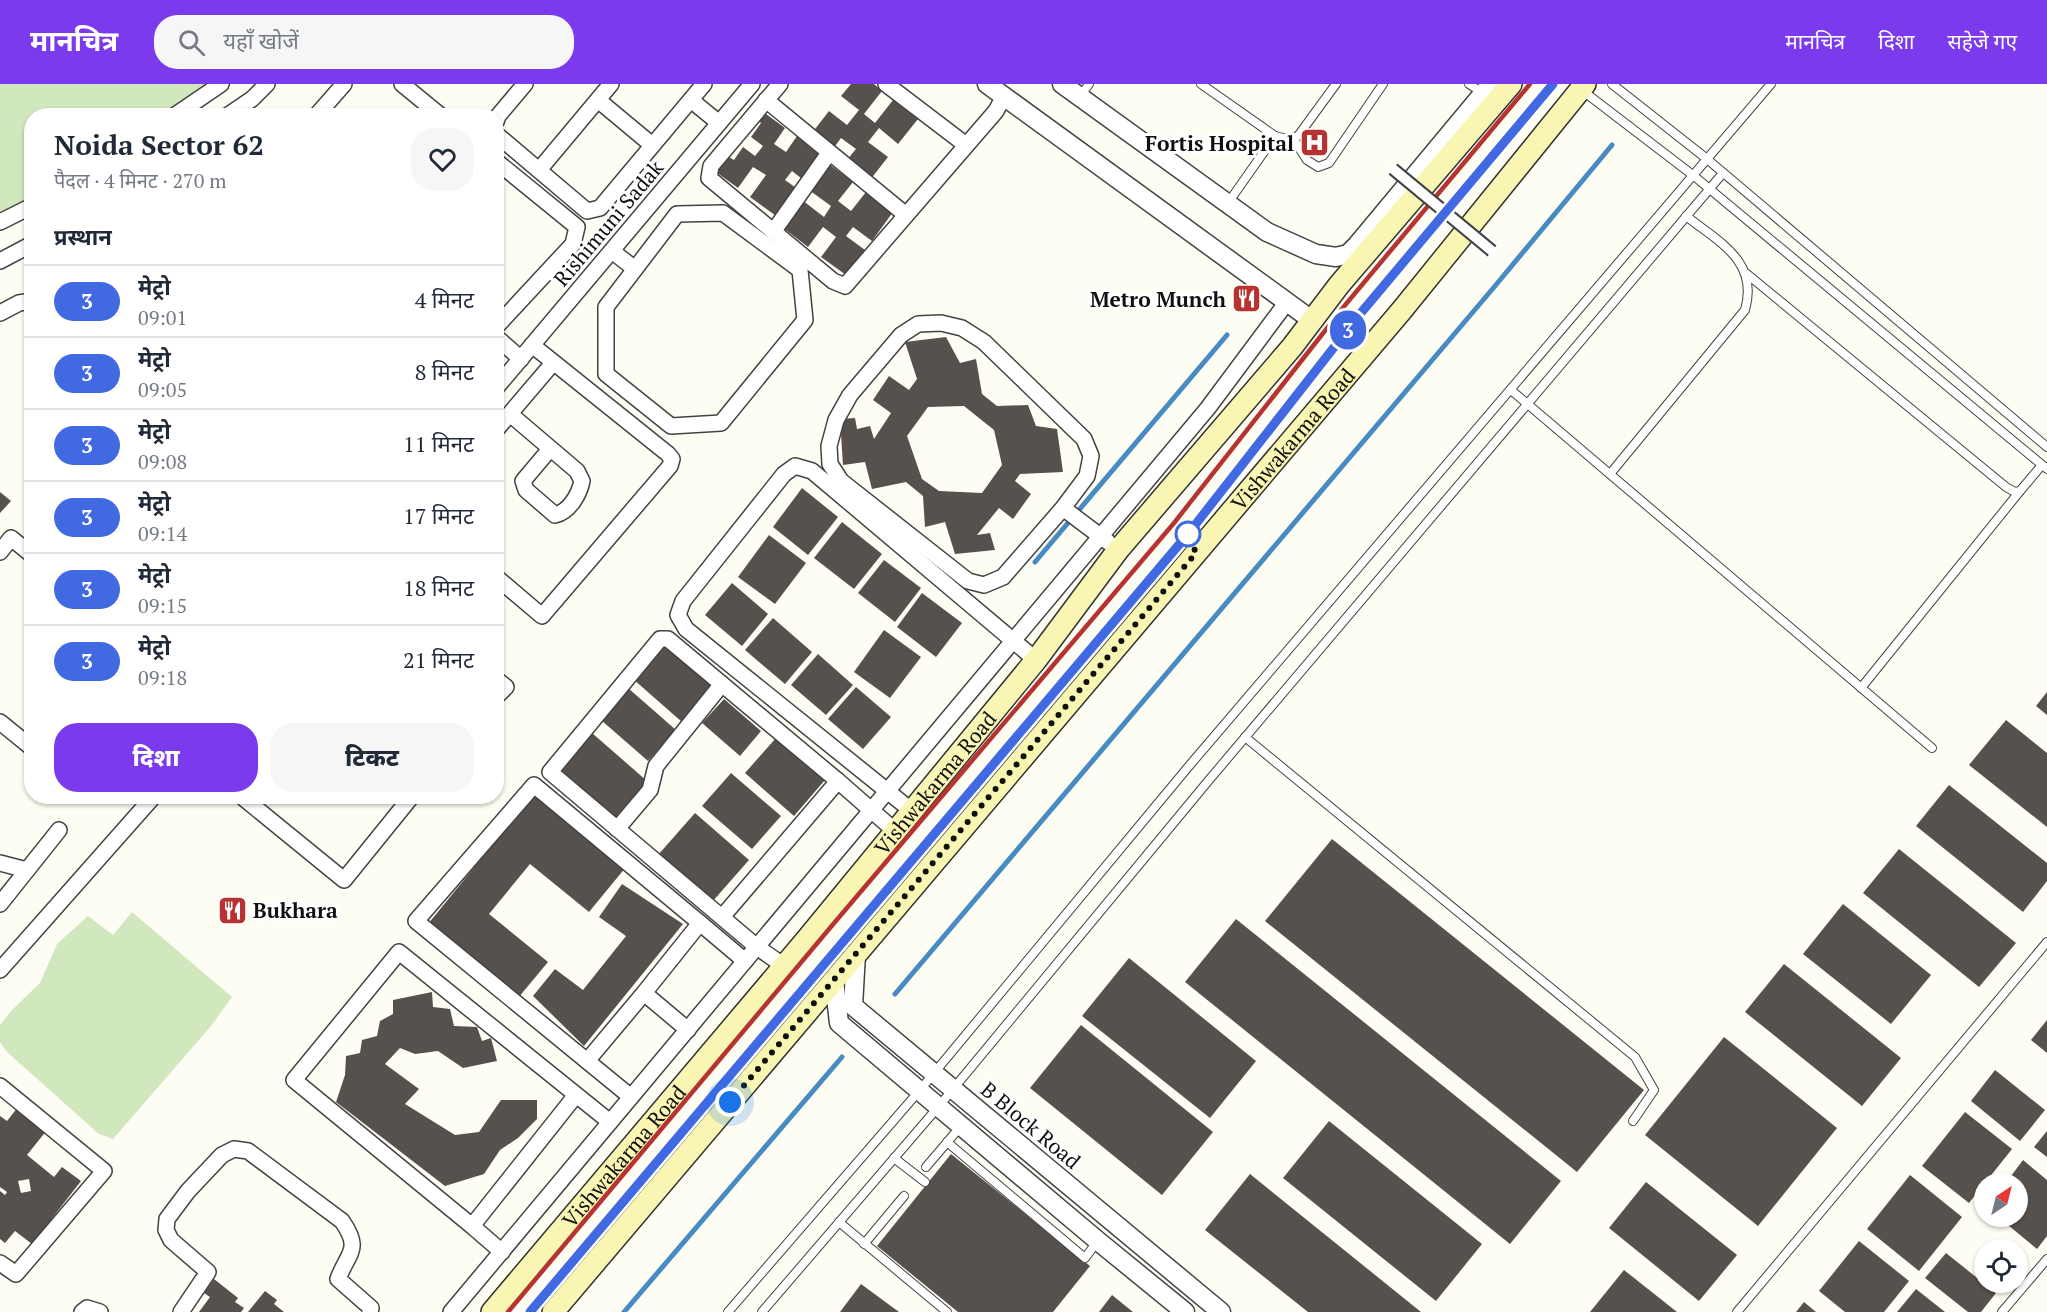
<!DOCTYPE html>
<html lang="hi">
<head>
<meta charset="utf-8">
<style>
  body { margin:0; font-family:"PT Serif","Noto Sans Devanagari",serif; background:#f6f6f7; color:#1f2937; height:100vh; display:flex; flex-direction:column; font-size:22px; white-space:nowrap }
  * { box-sizing:border-box; margin:0 }
  p { font-size:20px; color:#747a83 }
  .icon { flex:none; width:33px; height:33px; fill:none; stroke:currentColor; stroke-width:2; stroke-linecap:round; stroke-linejoin:round }
  .map { position:relative; flex:1; overflow:hidden }
  .details { position:absolute; left:24px; top:24px; width:480px; height:696px; display:flex; flex-direction:column; background:#fff; border-radius:24px; box-shadow:0 2px 4px #0004 }
  .details>* { flex:none }
  .badge { padding:0 12px; border-radius:20px; font-size:21px; line-height:39px }
  .needle { width:39px; rotate:35deg }
  .controls { position:absolute; left:1974px; top:1089px; display:grid; gap:12px }
  .controls a { display:grid; place-items:center; width:54px; height:54px; border-radius:50%; background:#fff; box-shadow:0 2px 4px #0004; font-size:30px }
  .you { position:absolute; width:30px; height:30px; margin:-15px; border:4px solid #fff; border-radius:50%; background:#1a73e8; box-shadow:0 0 0 9px #1a73e833 }
  .map>.badge { position:absolute; translate:-50% -50%; box-shadow:0 0 0 3px #fff }
  h2 { padding:0 30px; font-size:22px; line-height:54px }
  .round { display:grid; place-items:center; flex:none; width:63px; height:63px; border-radius:24px; background:#f6f6f7 }
  .headline { display:flex; align-items:center; justify-content:space-between; height:102px; padding:0 30px }
  h1 { font-size:28px; font-weight:800; line-height:45px }
  .cta { display:flex; gap:12px; margin-top:auto; padding:12px 30px }
  .cta a { flex:1; height:69px; border-radius:24px; background:#7c3aed; color:#fff; font-size:24px; font-weight:800; line-height:69px; text-align:center }
  .cta a+a { background:#f6f6f7; color:#1f2937 }
  ul { padding:0; list-style:none }
  li { display:flex; align-items:center; gap:18px; height:72px; padding:0 30px; border-top:2px solid #e0e1e3 }
  li div { flex:1 }
  li b { display:block; font-size:22px }
  li em { font-style:normal }
  li .badge { min-width:66px; font-weight:700; text-align:center }
  header { display:flex; align-items:center; gap:36px; box-sizing:border-box; height:84px; padding:0 30px; background:#7c3aed; color:#fff }
  header strong { font-size:28px }
  nav { display:flex; gap:33px; margin-inline-start:auto; font-size:21px }
  .search { width:420px; height:54px; background:#f6f6f7; display:flex; align-items:center; gap:15px; box-sizing:border-box; padding:0 21px; border-radius:24px; color:#747a83; font-size:22px }
  .map>svg:first-child { display:block }
</style>
</head>
<body>
<header>
<strong>मानचित्र</strong>
<div class="search"><svg class="icon" aria-label="search" viewBox="0 0 24 24"><circle cx="10" cy="10" r="6"/><path d="M15 15l6 6"/></svg>यहाँ खोजें</div>
<nav><a>मानचित्र</a><a>दिशा</a><a>सहेजे गए</a></nav>
</header>
<div class="map">
<svg width="2047" height="1228" viewBox="0 0 2047 1228">
  <rect width="100%" height="100%" fill="#fefdf3"/>
  <!-- green -->
  <g fill="#d1e7be">
    <path d="M0,0H218L174,31L32,32L31,118L0,135Z"/>
    <path d="M132,828L232,913L211,942L113,1055L99,1050L7,968L0,958V941L11,927L40,899L57,860L88,832L113,851Z"/>
  </g>
  <g fill="none" stroke-linecap="round" stroke-linejoin="round">
    <!-- stream -->
    <g stroke="#488bc3" stroke-width="5">
      <path d="M1035,478L1227,251"/>
      <path d="M895,910L1495,202L1612,61"/>
      <path d="M624,1228L842,973"/>
    </g>
  </g>
  <!-- building -->
  <g fill="#57514d" fill-rule="evenodd">
    <path d="M851,0H874L882,7L864,30L875,39L893,16L918,35L898,60L879,44L868,58L888,73L870,96L846,77L856,65L841,54L833,65L812,49L829,27L847,41L859,26L841,12Z"/>
    <path d="M762,27L785,44L774,60L786,68L797,52L824,72L806,98L792,87L785,96L799,106L779,134L750,113L766,91L753,83L738,104L716,88L727,72L734,76L743,63L755,72L763,62L751,53L761,39L757,35Z"/>
    <path d="M829,80L853,98L838,117L851,127L866,108L893,128L872,157L853,143L846,152L865,166L846,191L821,173L836,153L823,143L808,163L782,143L802,116L824,133L831,122L809,106Z"/>
    <path d="M946,253L960,279L976,275L982,310L997,322L1028,321L1036,342L1057,345L1063,388L1020,390L1015,397L1031,410L1013,435L999,424L977,451L990,449L995,466L955,470L945,438L925,443L923,412L906,398L872,405L865,378L843,381L840,335L855,334L857,345L870,342L874,355L891,329L873,316L889,292L909,306L917,295L905,258ZM964,322L994,346L1002,381L982,409L939,407L922,395L907,352L928,323Z"/>
    <path d="M802,404L838,433L808,471L773,443Z"/>
    <path d="M0,408L11,417L0,429Z"/>
    <path d="M842,438L882,470L854,505L814,474Z"/>
    <path d="M769,451L806,479L775,520L738,493Z"/>
    <path d="M884,476L921,504L895,538L858,509Z"/>
    <path d="M732,499L768,530L742,562L705,531Z"/>
    <path d="M922,509L962,539L936,573L897,543Z"/>
    <path d="M773,534L812,568L785,600L745,566Z"/>
    <path d="M884,546L921,573L890,614L854,588Z"/>
    <path d="M663,560L713,603L682,638L633,595Z"/>
    <path d="M818,570L853,601L826,631L791,601Z"/>
    <path d="M856,603L891,633L863,665L828,635Z"/>
    <path d="M628,604L676,646L648,677L601,636Z"/>
    <path d="M2047,608V631L2036,622Z"/>
    <path d="M724,615L761,647L740,672L702,639Z"/>
    <path d="M2006,636L2047,669V743L1969,681Z"/>
    <path d="M592,649L647,697L614,735L559,687Z"/>
    <path d="M776,654L825,696L794,732L745,689Z"/>
    <path d="M731,689L781,732L752,765L702,722Z"/>
    <path d="M1949,701L2047,779V797L2023,828L1916,742Z"/>
    <path d="M535,709L626,783L589,828L530,780L489,830L548,878L518,914L428,840Z"/>
    <path d="M695,729L749,776L712,818L658,771Z"/>
    <path d="M1332,755L1644,1006L1577,1088L1265,837Z"/>
    <path d="M1899,765L2016,859L1979,903L1863,809Z"/>
    <path d="M622,800L683,840L584,962L533,912L555,885L583,906L626,852L599,833Z"/>
    <path d="M1843,820L1931,891L1891,940L1803,870Z"/>
    <path d="M1236,835L1561,1097L1510,1160L1185,898Z"/>
    <path d="M1129,874L1256,977L1210,1034L1082,932Z"/>
    <path d="M1784,880L1901,974L1862,1022L1745,928Z"/>
    <path d="M432,908L433,923L450,925L454,942L477,943L482,957L491,954L497,977L463,984L438,967L415,970L400,964L385,980L419,1005L405,1020L455,1051L479,1048L501,1016H537V1035L518,1054L500,1066L484,1090L445,1102L336,1018L345,991L346,972L360,969L362,956L377,952L380,937L393,930V916Z"/>
    <path d="M2047,936V969L2031,956Z"/>
    <path d="M1081,941L1213,1048L1162,1111L1030,1004Z"/>
    <path d="M1724,953L1837,1044L1758,1142L1645,1051Z"/>
    <path d="M1995,986L2045,1026L2020,1057L1971,1017Z"/>
    <path d="M18,1023L47,1046L27,1071L54,1093L62,1083L81,1097L32,1160L15,1147L5,1159L0,1155V1107L5,1111L7,1108L0,1103V1032L7,1037ZM29,1095L31,1107L21,1109L18,1097Z"/>
    <path d="M1965,1028L2012,1065L1969,1119L1922,1082Z"/>
    <path d="M1329,1037L1482,1160L1436,1217L1283,1094Z"/>
    <path d="M2047,1047V1073L2034,1063Z"/>
    <path d="M951,1070L1090,1182L1053,1228H958L877,1162Z"/>
    <path d="M2023,1076L2047,1096V1152L2037,1165L1997,1132H2018V1100H2005Z"/>
    <path d="M1250,1090L1421,1228H1308L1205,1146Z"/>
    <path d="M1910,1091L1962,1133L1919,1187L1867,1145Z"/>
    <path d="M1646,1098L1737,1171L1699,1217L1609,1144Z"/>
    <path d="M1859,1157L1909,1197L1884,1228H1845L1819,1207Z"/>
    <path d="M1946,1169L1996,1209L1981,1228H1968L1925,1194Z"/>
    <path d="M1624,1186L1677,1228H1590Z"/>
    <path d="M214,1195L238,1214L235,1218L244,1224L241,1228H199L210,1213L204,1209Z"/>
    <path d="M861,1200L899,1228H840Z"/>
    <path d="M1916,1205L1945,1228H1897Z"/>
    <path d="M265,1207L277,1216L274,1220L284,1228H248Z"/>
    <path d="M1112,1211L1133,1228H1099Z"/>
    <path d="M1804,1218L1816,1228H1796Z"/>
  </g>
  <g fill="none" stroke-linecap="round" stroke-linejoin="round">
    <defs>
      <g id="service">
        <path d="M1201,0L1275,52L1287,55L1298,52L1336,0"/>
        <path d="M1469,0L1483,9"/>
        <path d="M1612,0L1707,75L2047,363"/>
        <path d="M1583,7L1694,92L2047,385"/>
        <path d="M1080,13L1089,0"/>
        <path d="M1293,54L1307,76L1318,83L1329,79L1383,0"/>
        <path d="M1228,119L1275,52"/>
        <path d="M1747,190L2006,403L2015,408L2020,407L2042,381"/>
        <path d="M1511,306L1932,664"/>
        <path d="M1610,390L1745,226C1759,177 1719,158 1686,132"/>
        <path d="M1861,604L2020,407"/>
        <path d="M1245,653L1635,973L1654,1006L1633,1037"/>
        <path d="M947,1058L1085,1174L1097,1158"/>
        <path d="M894,1074L925,1098"/>
        <path d="M926,1083L961,1042"/>
        <path d="M839,1138L947,1228"/>
        <path d="M864,1160L904,1112"/>
        <path d="M728,1228L920,1006L1189,682L1771,0"/>
        <path d="M762,1228L939,1022L1209,696L1723,89"/>
        <path d="M1737,1228L2047,858"/>
        <path d="M2002,1228L2047,1175"/>
      </g>
      <g id="minor">
        <path d="M402,0L441,32"/>
        <path d="M780,0L711,82L709,94L833,197L845,202L996,27L1004,12"/>
        <path d="M886,0L966,61"/>
        <path d="M598,16L652,61"/>
        <path d="M691,16L719,39"/>
        <path d="M766,16L906,131"/>
        <path d="M174,32L221,0"/>
        <path d="M227,32L252,15L267,0"/>
        <path d="M316,32L344,0"/>
        <path d="M496,38L498,32L525,0"/>
        <path d="M496,50L587,127L600,124L704,0"/>
        <path d="M496,77L577,143L573,160L496,243"/>
        <path d="M539,86L611,0"/>
        <path d="M723,129L800,186L805,236L721,339L671,342L606,290V223L677,130Z"/>
        <path d="M0,138L32,122"/>
        <path d="M773,148L829,69"/>
        <path d="M612,167L635,185"/>
        <path d="M0,177L32,160"/>
        <path d="M0,229L19,219L32,217"/>
        <path d="M496,253L521,275"/>
        <path d="M496,304L752,0"/>
        <path d="M510,330L577,387L582,397C579,411 569,428 555,431L526,406L523,397L550,365"/>
        <path d="M496,346L553,279"/>
        <path d="M1063,424L1003,493L984,501L968,497L841,397L830,380L829,362L836,336L850,311L901,251L918,240L941,239L962,244L984,258L1084,355L1091,372L1087,392L1063,424L1108,458"/>
        <path d="M0,468L11,454L32,471"/>
        <path d="M496,493L542,532L670,382L672,375L668,370L532,261"/>
        <path d="M496,595L506,603L496,613"/>
        <path d="M0,638L32,664"/>
        <path d="M838,697L895,747"/>
        <path d="M241,712L344,796L412,712"/>
        <path d="M912,727L686,545L678,531L683,517L784,390L795,382L812,387L1036,576"/>
        <path d="M617,745L650,706L656,682L722,600"/>
        <path d="M0,779L27,786"/>
        <path d="M0,820L59,746"/>
        <path d="M722,833L838,697L668,555H660L550,688L757,863L784,882"/>
        <path d="M700,839L745,877"/>
        <path d="M0,886L154,712"/>
        <path d="M644,909L587,977L416,837L534,701L700,839L644,909L688,946"/>
        <path d="M587,977L631,1013"/>
        <path d="M0,1002L104,1087L16,1190L0,1179"/>
        <path d="M576,1011L472,1142L294,996L399,868L610,1038"/>
        <path d="M472,1142L502,1168"/>
        <path d="M82,1228L87,1224L100,1228"/>
        <path d="M181,1228L208,1188L171,1156L166,1146L167,1135L188,1107L222,1071L234,1065L248,1067L342,1137C362,1166 348,1168 338,1195L371,1224L370,1228"/>
        <path d="M451,1228L1208,324L1287,218"/>
      </g>
      <g id="tertiary">
        <path d="M987,0L1313,237"/>
        <path d="M1062,0L1267,148L1316,170L1336,173L1348,170L1357,161L1491,0"/>
        <path d="M856,870L853,922L1221,1228"/>
        <path d="M834,896L839,939L1098,1157L1185,1228"/>
      </g>
      <g id="secondary">
        <path id="s1" d="M492,1228L807,855L1036,576L1118,466L1292,263L1339,201L1511,0"/>
        <path id="s2" d="M553,1228L1402,226L1585,0"/>
      </g>
    </defs>
    <!-- service casing -->
    <use href="#service" stroke="#434343" stroke-width="10"/>
    <!-- minor casing -->
    <use href="#minor" stroke="#434343" stroke-width="18"/>
    <!-- tertiary casing -->
    <use href="#tertiary" stroke="#434343" stroke-width="21"/>
    <!-- secondary casing -->
    <use href="#secondary" stroke="#323232" stroke-width="24"/>
    <!-- service -->
    <use href="#service" stroke="#fff" stroke-width="8"/>
    <!-- minor -->
    <use href="#minor" stroke="#fff" stroke-width="15"/>
    <!-- tertiary -->
    <use href="#tertiary" stroke="#fff" stroke-width="18"/>
    <!-- secondary -->
    <use href="#secondary" stroke="#f9f5b3" stroke-width="21"/>
    <!-- rail -->
    <g stroke="#b63331" stroke-width="4.5">
      <path d="M508,1228L835,838L1174,439L1346,220L1530,0"/>
      <path d="M530,1228L1188,450L1361,230L1553,0"/>
    </g>
    <defs>
      <path id="pedestrian-bridge" d="M1393,85L1492,167"/>
    </defs>
    <!-- pedestrian-bridge casing -->
    <use href="#pedestrian-bridge" stroke="#434343" stroke-width="14" stroke-linecap="butt"/>
    <!-- pedestrian-bridge -->
    <use href="#pedestrian-bridge" stroke="#fff" stroke-width="10"/>
  </g>
  <g fill="none" stroke-linecap="round" stroke-linejoin="round">
    <defs>
      <path id="line" d="M530,1228L1188,450L1360,230L1553,0"/>
    </defs>
    <!-- line casing -->
    <use href="#line" stroke="#fff" stroke-width="14"/>
    <!-- line -->
    <use href="#line" stroke="#4169e1" stroke-width="9"/>
    <!-- walk -->
    <path stroke="#101010" stroke-width="6" stroke-dasharray="0 10.8" d="M730,1018L1196,469L1188,450"/>
  </g>
  <!-- icons -->
  <defs>
    <symbol id="hospital-square" viewBox="-11 -11 22 22"><rect x="-9" y="-9" width="18" height="18" rx="4" fill="#b63331" stroke="#fff"/><path d="M-5-5h3v3.5h4V-5h3V5h-3V1.5h-4V5h-3Z" fill="#fff"/></symbol>
    <symbol id="restaurant-square" viewBox="-11 -11 22 22"><rect x="-9" y="-9" width="18" height="18" rx="4" fill="#b63331" stroke="#fff"/><path d="M-5-6h1v4h1v-4h1v4h1v-4h1v5L-1.5 .5V6h-2V.5L-5-1ZM5-6V6H3V1.5H1.5Q1.5-4 5-6Z" fill="#fff"/></symbol>
  </defs>
  <g fill-rule="evenodd">
    <use href="#hospital-square" x="1298" y="42" width="33" height="33"/>
    <use href="#restaurant-square" x="1230" y="198" width="33" height="33"/>
    <use href="#restaurant-square" x="216" y="810" width="33" height="33"/>
  </g>
  <!-- markers -->
  <circle fill="#fff" stroke="#4169e1" stroke-width="3" cx="1188" cy="450" r="12"/>
  <g text-anchor="middle" dominant-baseline="central" stroke-width="6" stroke-linejoin="round" paint-order="stroke">
    <!-- poi labels -->
    <g font-size="21" font-weight="bold" fill="#101010" stroke="#fff" text-anchor="end">
      <text x="1294" y="59">Fortis Hospital</text>
      <text x="1226" y="215">Metro Munch</text>
      <text x="253" y="826" text-anchor="start">Bukhara</text>
    </g>
    <!-- street labels -->
    <g font-size="21" fill="#101010" stroke="#fff">
      <text transform="translate(608 139) rotate(-50)">Rishimuni Sadak</text>
      <text stroke="none"><textPath href="#s2" startOffset="1144">Vishwakarma Road</textPath></text>
      <text stroke="none"><textPath href="#s1" startOffset="690">Vishwakarma Road</textPath></text>
      <text transform="translate(1031 1041) rotate(40)">B Block Road</text>
      <text stroke="none"><textPath href="#s1" startOffset="204">Vishwakarma Road</textPath></text>
    </g>
  </g>
</svg>
<div class="controls">
<a><svg class="needle" viewBox="-14 -14 28 28"><path d="M0-13l5 13h-10z" fill="#e53935"/><path d="M0 13l5-13h-10z" fill="#747a83"/></svg></a>
<a><svg class="icon" aria-label="locate" viewBox="0 0 24 24"><circle cx="12" cy="12" r="6"/><path d="M12 2v4M12 18v4M2 12h4M18 12h4"/></svg></a>
</div>
<div class="you" style="left:730px;top:1018px"></div>
<b class="badge" style="left:1348px;top:246px;background:#4169e1;color:#fff">3</b>
<section class="details">
<div class="headline"><div><h1>Noida Sector 62</h1><p>पैदल · 4 मिनट · 270 m</p></div><a class="round"><svg class="icon" aria-label="heart" viewBox="0 0 24 24"><path d="M12 20l-8-8c-3-5 5-10 8-4 3-6 11-1 8 4z"/></svg></a></div>
<h2>प्रस्थान</h2>
<ul>
<li><span class="badge" style="background:#4169e1;color:#fff">3</span><div><b>मेट्रो</b><p>09:01</p></div><em>4 मिनट</em></li>
<li><span class="badge" style="background:#4169e1;color:#fff">3</span><div><b>मेट्रो</b><p>09:05</p></div><em>8 मिनट</em></li>
<li><span class="badge" style="background:#4169e1;color:#fff">3</span><div><b>मेट्रो</b><p>09:08</p></div><em>11 मिनट</em></li>
<li><span class="badge" style="background:#4169e1;color:#fff">3</span><div><b>मेट्रो</b><p>09:14</p></div><em>17 मिनट</em></li>
<li><span class="badge" style="background:#4169e1;color:#fff">3</span><div><b>मेट्रो</b><p>09:15</p></div><em>18 मिनट</em></li>
<li><span class="badge" style="background:#4169e1;color:#fff">3</span><div><b>मेट्रो</b><p>09:18</p></div><em>21 मिनट</em></li>
</ul>
<div class="cta"><a>दिशा</a><a>टिकट</a></div>
</section>
</div>
</body>
</html>
